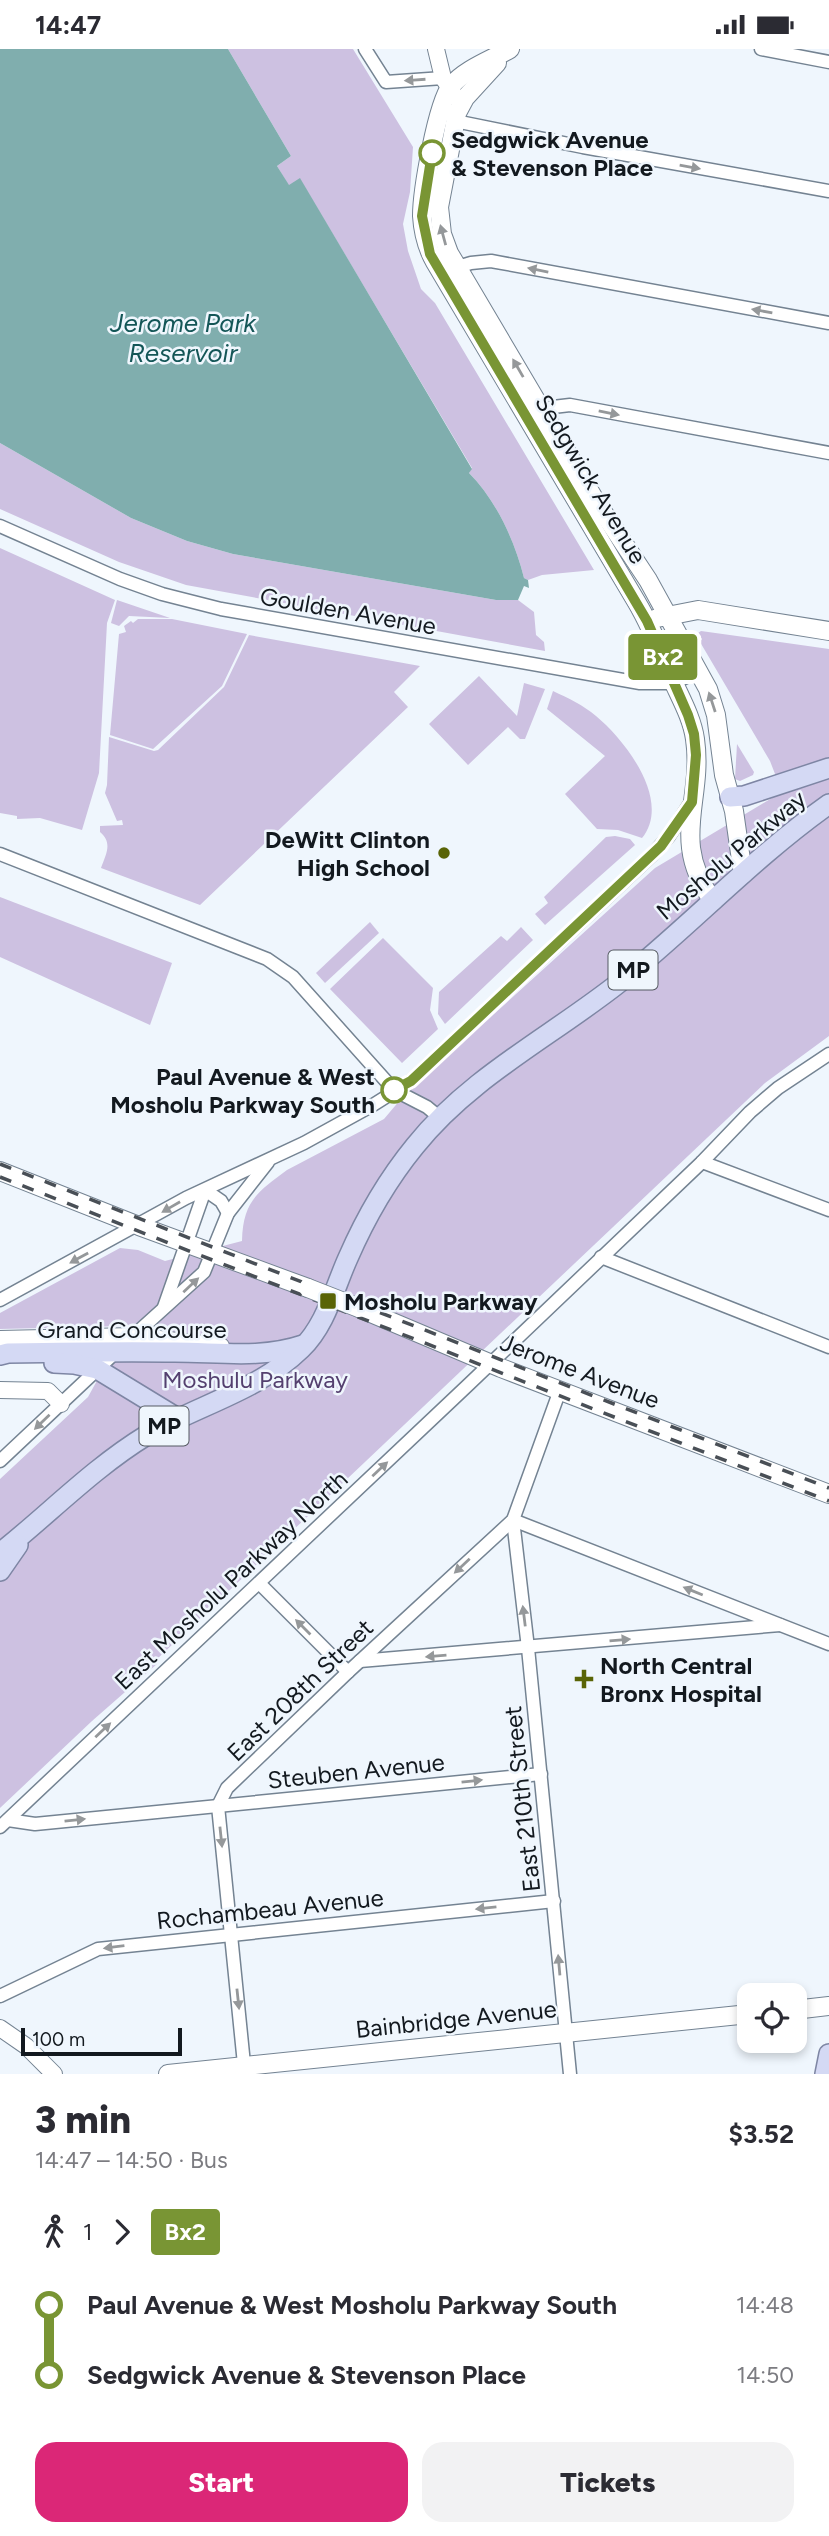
<!DOCTYPE html>
<html lang="en">
<head>
<meta charset="utf-8">
<style>
  body { margin:0; font-family:Figtree,sans-serif; background:#f2f2f3; color:#2b2b33; height:100vh; display:flex; flex-direction:column; font-size:26px; white-space:nowrap }
  * { box-sizing:border-box; margin:0 }
  p { font-size:23px; color:#7c7c81 }
  .icon { flex:none; width:38px; height:38px; fill:none; stroke:currentColor; stroke-width:2; stroke-linecap:round; stroke-linejoin:round }
  .map { position:relative; height:2025px; overflow:hidden }
  .details { display:flex; flex-direction:column; background:#fff; flex:1 }
  .details>* { flex:none }
  .badge { padding:0 14px; border-radius:5px; font-size:24px; line-height:46px }
  .fabs { position:absolute; left:737px; top:1934px; display:grid; gap:14px }
  .fabs a { display:grid; place-items:center; width:70px; height:70px; border-radius:14px; background:#fff; box-shadow:0 4px 10px #0003; font-size:35px }
  .scale { position:absolute; left:21px; bottom:18px; width:161px; box-sizing:border-box; padding-left:7px; border:4px solid #13191f; border-top:0; font-size:19px; line-height:24px; white-space:nowrap; color:#13191f; -webkit-text-stroke:5px #eff6fd; paint-order:stroke }
  .map>.badge { position:absolute; translate:-50% -50%; box-shadow:0 0 0 4px #fff }
  .legs { display:flex; align-items:center; gap:10px; height:77px; padding:0 35px; font-size:23px }
  .legs p { margin-inline-start:auto }
  .summary { display:flex; align-items:center; justify-content:space-between; height:119px; padding:0 35px }
  h1 { font-size:38px; font-weight:800; line-height:52px }
  .cta { display:flex; gap:14px; margin-top:auto; padding:14px 35px }
  .cta a { flex:1; height:80px; border-radius:21px; background:#db2777; color:#fff; font-size:28px; font-weight:800; line-height:80px; text-align:center }
  .cta a+a { background:#f2f2f3; color:#2b2b33 }
  ul { padding:0 35px; list-style:none }
  li { display:flex; align-items:center; gap:24px; height:70px; font-size:26px }
  li i { display:grid; place-items:center; width:10px; height:100%; margin:0 9px; background:currentColor }
  li i::after { content:''; width:18px; height:18px; margin:-9px; border:5px solid; border-radius:50%; background:#fff }
  li p { margin-inline-start:auto }
  li:first-child i { background:linear-gradient(#0000 50%,currentColor 0) }
  li:last-child i { background:linear-gradient(currentColor 50%,#0000 0) }
  .status { display:flex; justify-content:space-between; align-items:center; height:49px; padding:0 35px; background:#fff; direction:ltr }
  .status svg { height:19px; fill:currentColor }
  .map>svg:first-child { display:block }
</style>
</head>
<body>
<div class="status"><b>14:47</b><svg viewBox="0 0 49 12"><path d="M0 12V9h3v3zM5 12V6h3v6zM10 12V3h3v9zM15 12V0h3v12zM26 1h20v11H26zM47 4h2v5h-2z"/></svg></div>
<div class="map">
<svg width="829" height="2025" viewBox="0 0 829 2025">
  <rect width="100%" height="100%" fill="#eff6fd"/>
  <!-- green -->
  <g fill="#cdc1e1">
    <path d="M228,0H353L413,98L410,143L403,175L408,202L421,240L435,254L594,521L542,526L528,531L524,529C515,492 496,451 469,424L472,419L300,130L289,137L277,117L291,107Z"/>
    <path d="M0,394L131,469L187,492L233,505L496,551H518L534,563L536,586L544,593L545,602L186,536L119,513L0,460Z"/>
    <path d="M0,499L115,551L107,574L99,724L82,781L40,769L17,770V767L0,764Z"/>
    <path d="M117,551L170,569L129,567L119,577L111,574Z"/>
    <path d="M138,570H172L247,585L222,637L153,700L110,686L119,585L126,583L124,577L131,572L133,574Z"/>
    <path d="M701,582L829,600V987L765,1034L155,1612L157,1615L92,1672L0,1759V1430L88,1348L127,1277L0,1280V1264L120,1199L138,1201L165,1212L242,1192C243,1153 257,1143 287,1121L384,1070L417,1031L454,995L462,994L655,819L782,743L770,712L700,593L702,590L698,584Z"/>
    <path d="M249,586L420,617L394,643L408,658L200,856L101,819C106,805 113,794 100,783V777L123,776L122,771L117,772L105,744L107,736L109,688L154,702L158,701L224,638Z"/>
    <path d="M479,627L517,667L524,634L545,640L525,690H520L508,678L468,716L429,675Z"/>
    <path d="M553,642C568,649 583,656 596,667C626,692 672,752 642,789L618,781L597,780L565,745L605,707L547,660Z"/>
    <path d="M737,695L754,723L753,726L740,732L735,730Z"/>
    <path d="M615,787L630,790L635,796L545,876L535,865L548,854L544,848L606,788Z"/>
    <path d="M0,848L172,914L150,976L0,908Z"/>
    <path d="M370,873L379,884L325,934L316,924Z"/>
    <path d="M521,878L533,891L445,975L438,965L439,943L501,887L507,892Z"/>
    <path d="M383,889L433,939L430,961L438,980L402,1014L330,940Z"/>
  </g>
  <!-- water -->
  <path fill="#80aeae" d="M0,0H228L291,107L277,117L289,136L300,129L472,420L469,424C496,451 515,492 524,529L528,531L529,539L524,537L518,551H496L233,505L187,492L131,469L0,394Z"/>
  <g fill="none" stroke-linecap="round" stroke-linejoin="round">
    <defs>
      <g id="minor">
        <path d="M365,0L386,33L443,29"/>
        <path d="M761,0L829,13"/>
        <path d="M455,72L583,98L829,142"/>
        <path d="M451,220L471,214L491,212L829,274"/>
        <path d="M538,365L553,358L570,356L829,404"/>
        <path d="M0,477L120,530L162,545L221,560L640,634H674L698,622"/>
        <path d="M0,805L267,910L293,928L394,1041L427,1058L439,1068"/>
        <path d="M702,1113L829,1161"/>
        <path d="M205,1141L221,1152L228,1164"/>
        <path d="M601,1208L829,1298"/>
        <path d="M0,1251L186,1149L304,1094L373,1056L411,1032L652,806L669,787L691,753"/>
        <path d="M164,1258L205,1141"/>
        <path d="M131,1289L204,1223L228,1164L268,1113"/>
        <path d="M0,1412L118,1301"/>
        <path d="M513,1471L528,1599L570,2025"/>
        <path d="M513,1471L829,1595"/>
        <path d="M259,1534L348,1623"/>
        <path d="M360,1612L780,1576"/>
        <path d="M8,1771L35,1775L541,1725"/>
        <path d="M0,1778L467,1337L702,1113L750,1063L778,1039L829,1005"/>
        <path d="M0,1947L98,1900L554,1852"/>
        <path d="M245,2025L218,1757L227,1739L348,1623L513,1471L560,1341"/>
      </g>
      <g id="tertiary">
        <path d="M436,0L443,29L455,47"/>
        <path d="M0,1290L133,1287L221,1297"/>
        <path d="M0,1341L48,1342L61,1355"/>
        <path d="M0,1979L26,1997L54,2025"/>
      </g>
      <g id="secondary">
        <path d="M510,0C491,11 465,20 451,37C437,55 422,142 422,167C423,183 427,199 435,213L636,552C651,577 661,603 672,630C681,650 692,669 695,690C704,752 669,791 713,852"/>
        <path d="M497,14L465,49L457,64L439,158L442,185L449,204L595,451L648,531L708,640L716,666L724,726L734,762L743,825"/>
        <path d="M657,569L698,561L829,582"/>
        <path d="M0,1122L139,1177L308,1239"/>
        <path d="M359,1259L501,1319L829,1445"/>
        <path d="M794,1961L829,1957"/>
        <path d="M168,2025L749,1965"/>
      </g>
      <g id="primary">
        <path d="M730,748L744,747L829,719"/>
        <path d="M0,1306L8,1304C64,1303 120,1302 175,1303C218,1303 262,1310 303,1296"/>
        <path d="M54,1314L74,1315L97,1320L179,1370"/>
        <path d="M0,1504C49,1465 93,1419 147,1386C198,1356 258,1342 301,1300C326,1276 334,1240 348,1209C365,1170 388,1130 415,1097C470,1028 552,987 620,933C691,876 754,808 829,755"/>
        <path d="M0,1522L18,1496"/>
        <path d="M825,2025L829,2005"/>
      </g>
    </defs>
    <!-- minor casing -->
    <use href="#minor" stroke="#748392" stroke-width="15"/>
    <!-- tertiary casing -->
    <use href="#tertiary" stroke="#748392" stroke-width="18"/>
    <!-- secondary casing -->
    <use href="#secondary" stroke="#748392" stroke-width="20"/>
    <!-- primary casing -->
    <use href="#primary" stroke="#7e86a4" stroke-width="22"/>
    <!-- minor -->
    <use href="#minor" stroke="#fff" stroke-width="12"/>
    <!-- tertiary -->
    <use href="#tertiary" stroke="#fff" stroke-width="16"/>
    <!-- secondary -->
    <use href="#secondary" stroke="#fff" stroke-width="18"/>
    <!-- primary -->
    <use href="#primary" stroke="#d4d9f4" stroke-width="19"/>
    <!-- rail -->
    <g stroke="#494f56" stroke-width="3.5" stroke-dasharray="12 12" stroke-linecap="butt">
      <path d="M0,1115L829,1439"/>
      <path d="M0,1128L829,1452"/>
    </g>
    <defs>
      <path id="secondary-bridge" d="M308,1239L359,1259"/>
    </defs>
    <!-- secondary-bridge casing -->
    <use href="#secondary-bridge" stroke="#748392" stroke-width="20" stroke-linecap="butt"/>
    <!-- secondary-bridge -->
    <use href="#secondary-bridge" stroke="#fff" stroke-width="18"/>
  </g>
  <!-- one-way arrows -->
  <defs><path id="oneway-solid" d="M-6-.8H1V-3.2L6.5 0L1 3.2V.8H-6Z" transform="scale(1.75)"/></defs>
  <g fill="#95989a">
    <use href="#oneway-solid" transform="translate(415 31) rotate(176)"/>
    <use href="#oneway-solid" transform="translate(690 118) rotate(10)"/>
    <use href="#oneway-solid" transform="translate(443 186) rotate(-105)"/>
    <use href="#oneway-solid" transform="translate(538 221) rotate(-169)"/>
    <use href="#oneway-solid" transform="translate(762 262) rotate(-170)"/>
    <use href="#oneway-solid" transform="translate(518 319) rotate(-120)"/>
    <use href="#oneway-solid" transform="translate(609 364) rotate(11)"/>
    <use href="#oneway-solid" transform="translate(712 653) rotate(-108)"/>
    <use href="#oneway-solid" transform="translate(171 1158) rotate(150)"/>
    <use href="#oneway-solid" transform="translate(79 1209) rotate(151)"/>
    <use href="#oneway-solid" transform="translate(191 1236) rotate(-43)"/>
    <use href="#oneway-solid" transform="translate(42 1373) rotate(136)"/>
    <use href="#oneway-solid" transform="translate(380 1420) rotate(-43)"/>
    <use href="#oneway-solid" transform="translate(462 1517) rotate(137)"/>
    <use href="#oneway-solid" transform="translate(693 1542) rotate(-158)"/>
    <use href="#oneway-solid" transform="translate(524 1567) rotate(-97)"/>
    <use href="#oneway-solid" transform="translate(303 1578) rotate(-135)"/>
    <use href="#oneway-solid" transform="translate(620 1591) rotate(-5)"/>
    <use href="#oneway-solid" transform="translate(436 1607) rotate(175)"/>
    <use href="#oneway-solid" transform="translate(103 1681) rotate(-43)"/>
    <use href="#oneway-solid" transform="translate(472 1732) rotate(-6)"/>
    <use href="#oneway-solid" transform="translate(75 1771) rotate(-6)"/>
    <use href="#oneway-solid" transform="translate(221 1788) rotate(84)"/>
    <use href="#oneway-solid" transform="translate(486 1859) rotate(174)"/>
    <use href="#oneway-solid" transform="translate(114 1898) rotate(173)"/>
    <use href="#oneway-solid" transform="translate(559 1916) rotate(-95)"/>
    <use href="#oneway-solid" transform="translate(238 1950) rotate(84)"/>
  </g>
  <g fill="none" stroke-linecap="round" stroke-linejoin="round">
    <defs>
      <path id="line-1" d="M394,1041L411,1032L661,797L692,753L696,706L694,685L688,666L647,572L430,205L422,167L432,104"/>
    </defs>
    <!-- line-1 casing -->
    <use href="#line-1" stroke="#fff" stroke-width="16"/>
    <!-- line-1 -->
    <use href="#line-1" stroke="#799534" stroke-width="10"/>
  </g>
  <!-- markers -->
  <g fill="#fff" stroke="#799534" stroke-width="3.5">
    <circle cx="432" cy="104" r="12"/>
    <circle cx="394" cy="1041" r="12"/>
  </g>
  <g fill="#596406" stroke="#eff6fd" stroke-width="2.5">
    <circle cx="444" cy="804" r="7"/>
    <rect x="319" y="1243" width="18" height="18" rx="3.5"/>
    <path d="M580.5 1619.5h7v7h7v7h-7v7h-7v-7h-7v-7h7z"/>
  </g>
  <g text-anchor="middle" dominant-baseline="central" stroke-width="5" stroke-linejoin="round" paint-order="stroke">
    <!-- shield labels -->
    <g fill="#eff6fd" stroke="#555b62" stroke-width="2">
      <rect x="608.5" y="901.5" width="49" height="39" rx="5"/>
      <rect x="139.5" y="1357.5" width="49" height="39" rx="5"/>
    </g>
    <g font-size="23" font-weight="bold" fill="#13191f">
      <text x="633" y="921">MP</text>
      <text x="164" y="1377">MP</text>
    </g>
    <!-- stop labels -->
    <g font-size="24" font-weight="bold" fill="#13191f" stroke="#eff6fd" text-anchor="start">
      <text x="451" y="90">Sedgwick Avenue<tspan x="451" dy="28">&amp; Stevenson Place</tspan></text>
      <text x="375" y="1027" text-anchor="end">Paul Avenue &amp; West<tspan x="375" dy="28">Mosholu Parkway South</tspan></text>
    </g>
    <!-- street labels -->
    <g font-size="24" fill="#13191f" stroke="#eff6fd">
      <text transform="translate(591 430) rotate(59)">Sedgwick Avenue</text>
      <text transform="translate(348 562) rotate(10)">Goulden Avenue</text>
      <text transform="translate(731 806) rotate(-40)">Mosholu Parkway</text>
      <text x="132" y="1280">Grand Concourse</text>
      <text transform="translate(580 1322) rotate(21)">Jerome Avenue</text>
      <text transform="translate(231 1531) rotate(-43)">East Mosholu Parkway North</text>
      <text transform="translate(300 1641) rotate(-44)">East 208th Street</text>
      <text transform="translate(356 1722) rotate(-6)">Steuben Avenue</text>
      <text transform="translate(522 1750) rotate(-96)">East 210th Street</text>
      <text transform="translate(270 1860) rotate(-6)">Rochambeau Avenue</text>
      <text transform="translate(456 1970) rotate(-6)">Bainbridge Avenue</text>
    </g>
    <!-- poi labels -->
    <g font-size="24" font-weight="bold" fill="#13191f" stroke="#eff6fd" text-anchor="start">
      <text x="430" y="790" text-anchor="end">DeWitt Clinton<tspan x="430" dy="28">High School</tspan></text>
      <text x="344" y="1252">Mosholu Parkway</text>
      <text x="600" y="1616">North Central<tspan x="600" dy="28">Bronx Hospital</tspan></text>
    </g>
    <!-- park labels -->
    <g font-size="24" fill="#54406f" stroke="#eff6fd">
      <text x="255" y="1330">Moshulu Parkway</text>
    </g>
    <!-- water labels -->
    <g font-size="26" font-style="italic" fill="#145657" stroke="#eff6fd">
      <text x="183" y="274">Jerome Park<tspan x="183" dy="30">Reservoir</tspan></text>
    </g>
  </g>
</svg>
<div class="fabs">
<a><svg class="icon" aria-label="locate" viewBox="0 0 24 24"><circle cx="12" cy="12" r="6"/><path d="M12 2v4M12 18v4M2 12h4M18 12h4"/></svg></a>
</div>
<div class="scale">100 m</div>
<b class="badge" style="left:663px;top:608px;background:#799534;color:#fff">Bx2</b>
</div>
<section class="details">
<div class="summary"><div><h1>3 min</h1><p>14:47 – 14:50 · Bus</p></div><b>$3.52</b></div>
<div class="legs"><svg class="icon" aria-label="walk" viewBox="0 0 24 24"><circle cx="13" cy="4" r="2"/><path d="M13 8l-2 6 4 7M11 14l-3 7M7 12l3-4h3l4 4"/></svg>1<svg class="icon" aria-label="forward" viewBox="0 0 24 24"><path d="M9 5l7 7-7 7"/></svg><b class="badge" style="background:#799534;color:#fff">Bx2</b></div>
<ul>
<li><i style="color:#799534"></i><b>Paul Avenue &amp; West Mosholu Parkway South</b><p>14:48</p></li>
<li><i style="color:#799534"></i><b>Sedgwick Avenue &amp; Stevenson Place</b><p>14:50</p></li>
</ul>
<div class="cta"><a>Start</a><a>Tickets</a></div>
</section>
</body>
</html>
